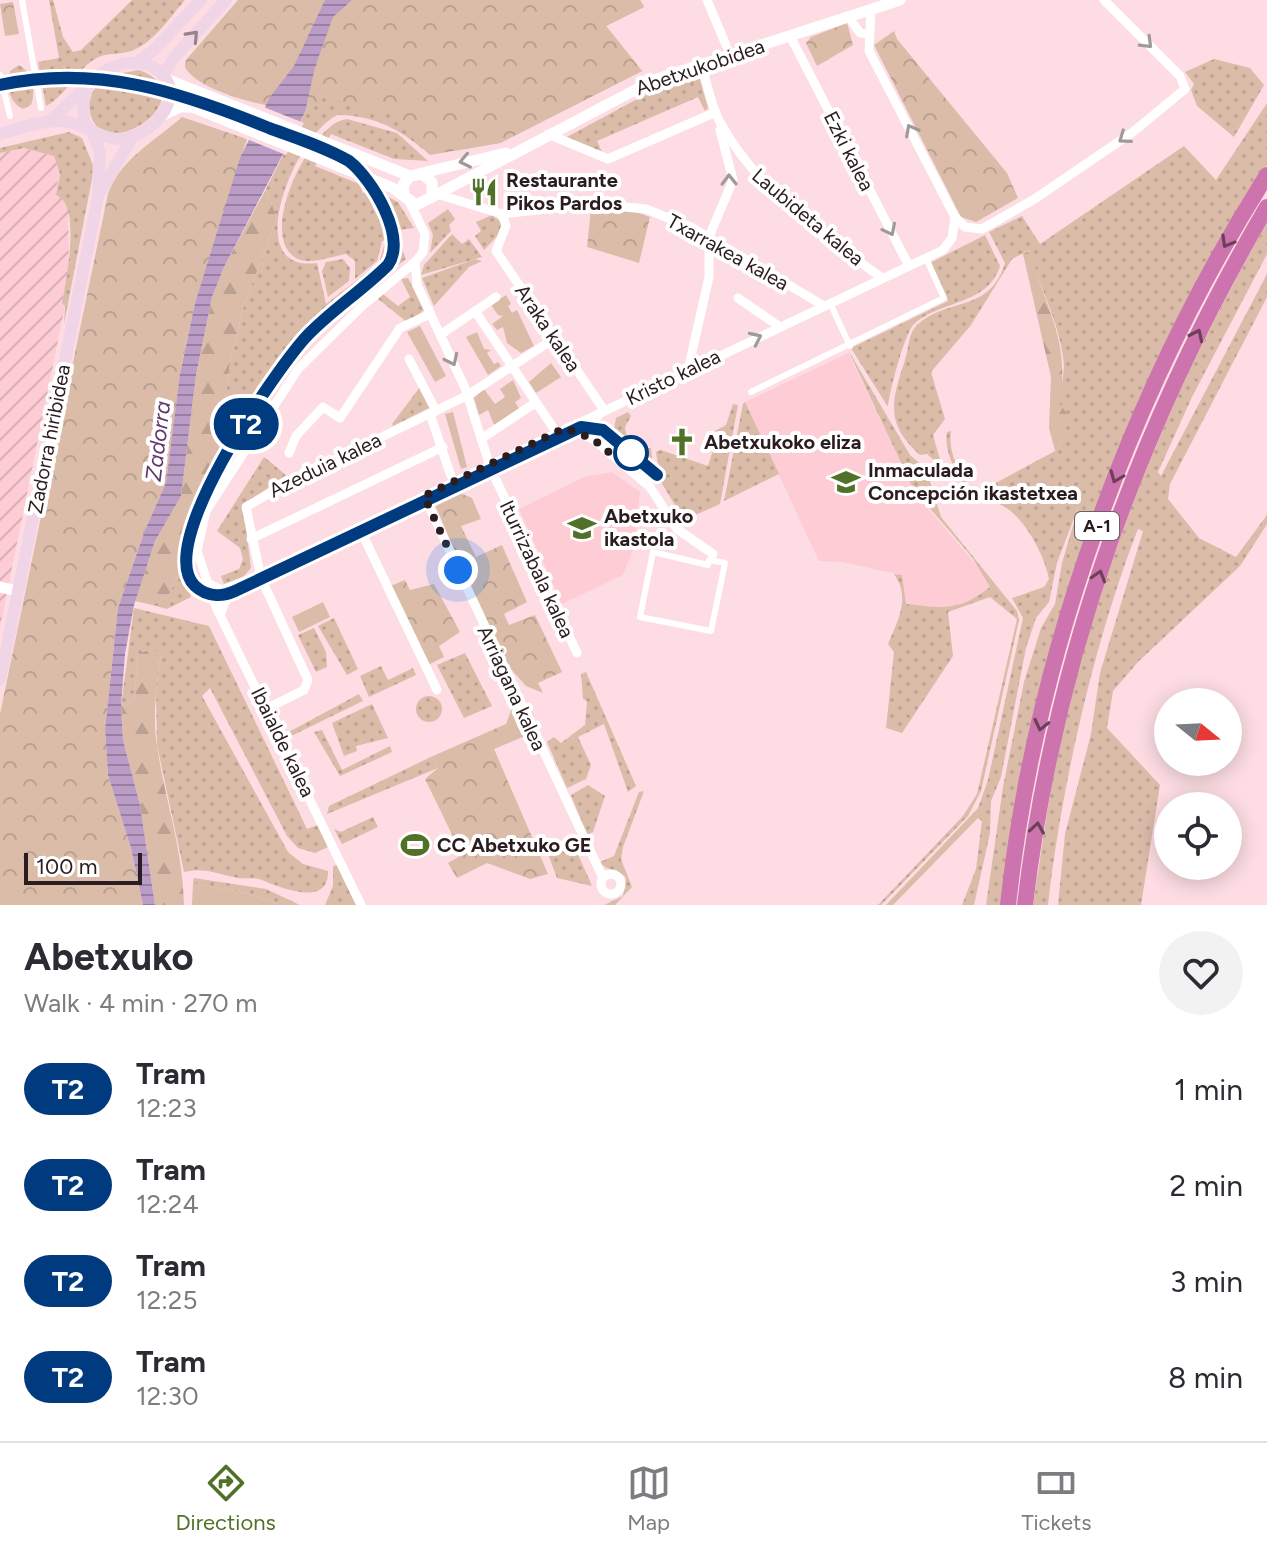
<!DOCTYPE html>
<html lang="en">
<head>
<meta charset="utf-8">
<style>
  body { margin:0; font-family:Figtree,sans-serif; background:#f2f2f3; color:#2b2b33; height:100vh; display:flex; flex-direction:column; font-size:30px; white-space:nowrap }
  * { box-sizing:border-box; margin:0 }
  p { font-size:26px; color:#7c7c81 }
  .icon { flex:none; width:44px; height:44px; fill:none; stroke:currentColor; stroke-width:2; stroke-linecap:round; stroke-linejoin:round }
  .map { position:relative; height:905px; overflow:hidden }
  .drawer { display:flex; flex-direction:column; background:#fff; flex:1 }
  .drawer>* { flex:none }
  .badge { padding:0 16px; border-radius:26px; font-size:28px; line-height:52px }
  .needle { width:52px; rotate:108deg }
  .tools { position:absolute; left:1154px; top:688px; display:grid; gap:16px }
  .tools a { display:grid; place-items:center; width:88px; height:88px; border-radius:50%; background:#fff; box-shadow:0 4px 20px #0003; font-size:40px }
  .scale { position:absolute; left:24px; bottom:20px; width:118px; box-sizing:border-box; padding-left:8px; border:4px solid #2b1d1f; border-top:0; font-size:22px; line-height:28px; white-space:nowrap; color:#2b1d1f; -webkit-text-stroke:6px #fff; paint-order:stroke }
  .you { position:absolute; width:40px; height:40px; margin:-20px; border:6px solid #fff; border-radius:50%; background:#1a73e8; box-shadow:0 0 0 12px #1a73e833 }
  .map>.badge { position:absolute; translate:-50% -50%; box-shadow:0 0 0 4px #fff }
  .round { display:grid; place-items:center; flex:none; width:84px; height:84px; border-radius:42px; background:#f2f2f3 }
  .head { display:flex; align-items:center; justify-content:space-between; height:136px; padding:0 24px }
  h1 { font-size:38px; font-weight:700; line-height:60px }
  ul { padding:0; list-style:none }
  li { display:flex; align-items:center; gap:24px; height:96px; padding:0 24px }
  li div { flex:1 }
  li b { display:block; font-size:30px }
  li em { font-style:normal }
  li .badge { min-width:88px; font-weight:700; text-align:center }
  .dock { display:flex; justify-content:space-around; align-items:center; height:112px; border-top:2px solid #e1e1e2; background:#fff; font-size:22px; color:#7c7c81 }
  .dock a { display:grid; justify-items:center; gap:4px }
  .dock .selected { color:#517128 }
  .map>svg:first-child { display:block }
</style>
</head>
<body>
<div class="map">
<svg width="1267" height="905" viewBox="0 0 1267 905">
  <defs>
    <pattern id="industrial-furrows" width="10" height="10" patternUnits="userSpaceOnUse" patternTransform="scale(2)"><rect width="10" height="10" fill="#fdccd5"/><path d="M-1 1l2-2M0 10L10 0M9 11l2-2" fill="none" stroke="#d9afb6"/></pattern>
    <pattern id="grass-dots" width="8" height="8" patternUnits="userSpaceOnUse" patternTransform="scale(2)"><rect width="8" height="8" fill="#dabca9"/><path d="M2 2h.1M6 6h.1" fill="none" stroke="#bba191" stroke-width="1.8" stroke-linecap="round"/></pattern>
    <pattern id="forest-firs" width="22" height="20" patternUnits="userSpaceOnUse" patternTransform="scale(2)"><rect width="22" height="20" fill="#dabca9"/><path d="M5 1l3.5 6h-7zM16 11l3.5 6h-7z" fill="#bba191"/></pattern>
    <pattern id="park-crowns" width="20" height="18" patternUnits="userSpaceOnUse" patternTransform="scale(2)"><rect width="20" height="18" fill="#dabca9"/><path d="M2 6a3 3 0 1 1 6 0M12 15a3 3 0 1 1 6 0" fill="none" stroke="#bba191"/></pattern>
    <pattern id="water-rules" width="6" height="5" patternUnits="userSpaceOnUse" patternTransform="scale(2)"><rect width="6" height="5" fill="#ba9cc6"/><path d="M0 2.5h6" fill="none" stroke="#977fa0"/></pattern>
  </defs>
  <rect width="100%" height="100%" fill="#fddde3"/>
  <!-- built -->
  <g fill="#fdccd5">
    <path d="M848,353L919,498L985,575L990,587L966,605L952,609L906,604L902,575L842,562L819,561L745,402Z"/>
    <path d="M612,472L640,492L634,547L623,575L562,604L519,509L584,477Z"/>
  </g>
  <!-- industrial -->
  <path fill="url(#industrial-furrows)" d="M24,148L54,156L60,174L57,184L68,207L69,266L62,303L65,306L0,627V153Z"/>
  <!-- grass -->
  <g fill="url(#grass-dots)">
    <path d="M49,0H53L63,37L73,52L81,50L132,0H185C170,17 154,43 131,51C119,55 106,52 95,59C75,71 68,94 46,106L38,62L59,58Z"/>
    <path d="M640,0L644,7L606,26L642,71L500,143L430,155C403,131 375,115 338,115C297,131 237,274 317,263L326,304L379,263L385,243L398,239L406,259L360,295L295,360L208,492L192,536L189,572L187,557H183L217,458L230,363L244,305L277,218L266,189L305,112L323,95Z"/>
    <path d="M1214,59L1250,68L1264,85L1234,137L1197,106L1191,90L1194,84L1185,72Z"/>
    <path d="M19,65C33,73 36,90 31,105L23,109C8,102 7,85 10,71Z"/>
    <path d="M139,70C216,98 77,185 90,90L107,76Z"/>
    <path d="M699,76L708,108L705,111L698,97L597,141L602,152L565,138L641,97Z"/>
    <path d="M1267,103V165L1233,218L1087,535L1003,905H986L1003,787L1024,682L1041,628L1055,604L1062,563L1079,505L1057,563L1049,602L1036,618L1026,648L1001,777L991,801L990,833L974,905H962L976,869L982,821L978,818L893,905H886L978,808L988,780L1023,618L1012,598L1044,587L1049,579C1045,557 1027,523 1008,509C999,502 989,502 979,497C961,489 943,452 947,432L951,431C947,449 961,485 979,492L1055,451L1065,436C1063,426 1060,416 1060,406C1059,389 1066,374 1063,357C1058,319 1039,287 1030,250L1012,259L971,325L931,372L945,419L933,435L942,467L927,454L920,455C884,423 892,400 905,360C909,348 908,334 917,325C948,297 990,313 1005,263L989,232L1022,216L1040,244L1184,146L1216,180Z"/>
    <path d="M347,119L397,133L428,161L394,159L331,134L315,166L359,184L363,193L366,192L388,239L382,241L377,261L355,279V261L346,254C333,256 310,265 298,259C254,239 311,122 347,119Z"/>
    <path d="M69,132L82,138L93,165L92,179L64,324L65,306L62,303C66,281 82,204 56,195L60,174L54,156L24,148L0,153V148Z"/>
    <path d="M382,194L398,202L414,228L398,230Z"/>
    <path d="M448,209L455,219L449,225L451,231L430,253L433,235L428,223Z"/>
    <path d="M492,215L501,222V232L484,250L475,236L481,231L476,222Z"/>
    <path d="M1267,223V254L1192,397L1158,472L1161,476L1267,274V297L1170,484L1168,499L1199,538L1236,557L1267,515V524L1240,566L1138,662L1113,691L1107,728L1160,785L1141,905H1058L1065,834L1091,734L1100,673L1143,531L1138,529C1095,639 1061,787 1048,905H1033C1043,843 1050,781 1065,720C1110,541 1175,383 1267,223Z"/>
    <path d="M452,234L462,244L469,239L482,257L421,275L424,265Z"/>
    <path d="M985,235L1000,266C988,305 941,300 914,324C905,332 889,393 888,407L851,348L948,301L930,263Z"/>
    <path d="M343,259L350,268L349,281L328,297L322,271L326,262Z"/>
    <path d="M475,259L482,261L469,267L434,306L422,278Z"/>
    <path d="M408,278L424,310L408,323L377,298L383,294L398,306L410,297L401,279Z"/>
    <path d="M848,350L910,455L926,469L941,517L1017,611L1019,620L981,791L968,816L881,905H878L963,816L977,794L1017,619L990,597L948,612L953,656L902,733L886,728L894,652L888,644C898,620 911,598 894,574L902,575L906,604C945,608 958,612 990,587L972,557L914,490Z"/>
    <path d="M420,387L431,407L393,426L392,424Z"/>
    <path d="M745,402L779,474L724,501L743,404Z"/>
    <path d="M733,404L738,405L720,504L684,520L661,482L656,452L661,450L708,466L718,434L715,431L726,425Z"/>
    <path d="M628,412L631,416L625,427L627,440L636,448H651L653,468L613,434L616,418Z"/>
    <path d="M264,457L286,475L243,506L251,568L244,576L224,584L221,576L239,569L243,559L240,548L217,531Z"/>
    <path d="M182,567L191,597L167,609L152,605L168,597Z"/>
    <path d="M134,608L209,626L307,829L318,825L328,847L315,853L298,848L287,836L210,688L202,696L288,852L303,864L328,871C329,905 288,891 262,880C255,877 246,879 238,878C216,874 206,867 184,872L157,745L156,691L161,653L138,654L134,702L121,706Z"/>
    <path d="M334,618L358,669L347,675L318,626Z"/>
    <path d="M314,628L326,652L327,667L316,672L298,635Z"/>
    <path d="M465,653L492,706L464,718L437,665Z"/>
    <path d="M381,666L388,680L413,668L416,675L369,697L360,676Z"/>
    <path d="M586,672L636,786L628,792L604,724L578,737L591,765L586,779L567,788L547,742L554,737L561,743L585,725L587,701L583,699L581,674Z"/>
    <path d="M359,694L363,701L289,737L287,733Z"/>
    <circle cx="429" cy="709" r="13"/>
    <path d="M372,704L388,738L356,746L357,751L344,756L332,723Z"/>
    <path d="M322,730L342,770L390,746L392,752L340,776L314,732Z"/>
    <path d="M433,756L438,768L327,814L329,806Z"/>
    <path d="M588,785L605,796L593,832L587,835L571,795Z"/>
    <path d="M644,791L623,847L621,859L632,887L615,905H604L623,896L626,878C618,868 607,872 600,862L614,856L639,792Z"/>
    <path d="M373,817L378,827L342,844L334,829L341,832Z"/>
    <path d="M573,843L592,886L557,878L548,854Z"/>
    <path d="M337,865L356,905H325L333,886V866Z"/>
    <path d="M194,878L266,889L300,905H280L250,894L193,883Z"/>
  </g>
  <!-- forest -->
  <g fill="url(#forest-firs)">
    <path d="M266,189L277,218L244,305L230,363L217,458L189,529L182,567L168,597L152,605L135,601L155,541L181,496L196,375L212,297L224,267Z"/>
    <path d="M1031,250C1045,313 1070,334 1060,404L1068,415L1065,436L1055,451L1049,428L1051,377L1023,254Z"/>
    <path d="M152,649L161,653C157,683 152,715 157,746C165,800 183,850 184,905H155L140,805L123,740L121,706L134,702L138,654Z"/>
  </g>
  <!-- park -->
  <g fill="url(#park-crowns)">
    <path d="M238,0H640L644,7L606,26L642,71L500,143L434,154L425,140L392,114L366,112L324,95L305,112C277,109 199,94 185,67L186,60Z"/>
    <path d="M13,2L19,34L5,36L0,4Z"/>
    <path d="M847,23L853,45L817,66L806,43L811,37Z"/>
    <path d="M894,31L897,39L1007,173L1018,198L976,222L961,217L874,45Z"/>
    <path d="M182,117L247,139L195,303L181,368L166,483L145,530L118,608L105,729L108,775L131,848L143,905H0V714L108,194C120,159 155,141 182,117Z"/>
    <path d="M591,209L630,210L650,217L639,263L587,247Z"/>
    <path d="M460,493L472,498L481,519L461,526L476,557L502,545L527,602L504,614L509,625L535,615L562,672L538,683L543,693L526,686L512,670H506L433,500Z"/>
    <path d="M405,580L410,590L434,584L460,632L439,646L444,657L428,665L388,587Z"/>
    <path d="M512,708L525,736L494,749L548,874L530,879L487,863L457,878L448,863L462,855L425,779L438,768L433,756L506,724Z"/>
  </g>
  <!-- garden -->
  <g fill="#dabca9">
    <path d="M506,295L511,304L508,306L512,313L517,310L534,346L521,353L507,343L503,327L497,330L492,324L503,316L498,315L491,305Z"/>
    <path d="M420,326L446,376L435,382L407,332Z"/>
    <path d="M477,332L484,349L491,350L487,353L494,364L498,362L501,366L488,375L466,337Z"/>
    <path d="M551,363L561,377L536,393L529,382Z"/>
    <path d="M513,380L521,398L515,402L520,410L495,427L488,410L479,415L474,398L484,389L495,404L505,397L500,389Z"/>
    <path d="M453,412L467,467L461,469L445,414Z"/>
    <path d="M323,602L330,617L299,632L292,617Z"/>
    <path d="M193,883L250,894L280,905H192Z"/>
  </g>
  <!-- water -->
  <path fill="url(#water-rules)" d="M325,0H352L333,17L315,67L305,112L224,267L212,297L196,375L181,496L155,541L134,605L125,654L121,706L123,740L140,805L155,905H143L131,848L108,775L105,729L118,608L145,530L166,483L180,374L195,303L240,158L270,97L294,66Z"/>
  <!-- pier -->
  <path fill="#fddde3" d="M261,106L304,123L286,155L244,138Z"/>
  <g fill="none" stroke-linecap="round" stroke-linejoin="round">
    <!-- pedestrian -->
    <g stroke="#fff" stroke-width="6">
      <path d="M22,0L41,108"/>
      <path d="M0,75L10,116"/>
      <path d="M830,303L850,346"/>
      <path d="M751,392L944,298L926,258"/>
      <path d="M653,552L708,565L709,560L725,563L711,631L640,617Z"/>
    </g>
    <!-- minor -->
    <g stroke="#fff" stroke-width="9">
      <path d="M707,0L726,45"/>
      <path d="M848,16L860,33L868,34"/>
      <path d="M790,36L909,266"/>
      <path d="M701,64C707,83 711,106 720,122C756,189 821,234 882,278"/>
      <path d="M548,134L608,159L716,112"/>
      <path d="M440,195L502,214L593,204L646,209L693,228L824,306"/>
      <path d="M502,214L506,226L496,251L604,410L591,423L593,439"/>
      <path d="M955,217L965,227L982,229L1033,200L1133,132L1185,89L1180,76L1104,0"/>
      <path d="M415,262L417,285L465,388L491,469L577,653"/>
      <path d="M738,298L780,327"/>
      <path d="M475,311L556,432"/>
      <path d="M440,335L496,297"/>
      <path d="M409,359L436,411"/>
      <path d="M688,370L709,277V237L733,180L720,130"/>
      <path d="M430,414L451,476"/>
      <path d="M567,428L593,439L650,487L677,529L713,554"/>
      <path d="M481,439L535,403"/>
      <path d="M289,453L296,436L323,407L340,418L400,328L430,314"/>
      <path d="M424,496L603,878"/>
      <path d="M359,527L437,690"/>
      <path d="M251,539L443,447"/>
      <path d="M205,582L222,590L245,582L943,250L952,238L955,217L869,51L871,9"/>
      <path d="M220,615L231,588"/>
      <path d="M266,709L304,690L308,680L261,578L246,507L287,483L468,395L555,338"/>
      <circle cx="611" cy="884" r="10"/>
      <path d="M361,905L216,607L197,551L206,511L298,369L361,307L415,262L423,252L425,234L410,203"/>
    </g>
    <!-- tertiary -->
    <g stroke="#fff" stroke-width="11">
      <path d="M166,79L410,176"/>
      <path d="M161,116L180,107H192L393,188L416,205L432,197V182L422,174L410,176L403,185L404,196"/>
      <path d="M418,174L506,153"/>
      <path d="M432,197L654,80L900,0"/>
      <path d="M0,587L18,591"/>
    </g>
    <!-- secondary -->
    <g stroke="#f0d5e7" stroke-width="12">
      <path d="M135,64L154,50L201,0"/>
      <path d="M163,75L177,54L226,0"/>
      <path d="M50,121L84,89"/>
      <path d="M0,134C20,128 40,121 61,121C82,121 98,139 119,139C146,139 185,103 164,76C140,45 66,71 87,127"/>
      <path d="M101,191L133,136"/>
      <path d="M0,680L98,197L100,152L91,129"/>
    </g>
    <!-- motorway -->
    <g stroke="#cd74ae" stroke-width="16">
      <path d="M1008,905C1035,654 1132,388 1267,175"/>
      <path d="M1025,905C1054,658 1141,421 1267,207"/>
    </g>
    <!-- tram -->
    <path stroke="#766265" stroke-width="2" d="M0,85C97,64 180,92 270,128C296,138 325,147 349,161C371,178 404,237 390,262C368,291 333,309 308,335C276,369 153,546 195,586C207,597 222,596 235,591L581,427L603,430L657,475"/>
  </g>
  <!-- one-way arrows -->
  <defs><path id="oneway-chevron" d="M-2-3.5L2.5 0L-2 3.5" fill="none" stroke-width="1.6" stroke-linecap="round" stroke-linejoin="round" transform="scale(2)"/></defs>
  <use stroke="#97828d" href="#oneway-chevron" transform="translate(193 36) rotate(-47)"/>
  <g stroke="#a0999a">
    <use href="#oneway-chevron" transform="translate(1147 43) rotate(45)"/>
    <use href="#oneway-chevron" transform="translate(911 130) rotate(-118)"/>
    <use href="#oneway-chevron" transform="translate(1124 138) rotate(145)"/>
    <use href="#oneway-chevron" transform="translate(465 161) rotate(168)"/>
    <use href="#oneway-chevron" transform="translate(729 180) rotate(-91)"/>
    <use href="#oneway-chevron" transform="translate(890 230) rotate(63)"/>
    <use href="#oneway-chevron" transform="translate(756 338) rotate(-25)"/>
    <use href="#oneway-chevron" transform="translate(452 360) rotate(65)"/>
  </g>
  <g stroke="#6c4058">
    <use href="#oneway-chevron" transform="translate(1227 242) rotate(120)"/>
    <use href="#oneway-chevron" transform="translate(1197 335) rotate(-64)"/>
    <use href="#oneway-chevron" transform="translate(1116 477) rotate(112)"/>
    <use href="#oneway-chevron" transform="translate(1099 576) rotate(-73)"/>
    <use href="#oneway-chevron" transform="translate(1041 725) rotate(103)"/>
    <use href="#oneway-chevron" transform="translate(1037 828) rotate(-81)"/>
  </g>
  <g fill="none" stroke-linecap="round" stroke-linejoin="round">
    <defs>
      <path id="line" d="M0,85C97,64 181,92 269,128C296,138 325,147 349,161C373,180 407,237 388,265C362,291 330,311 305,338C274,373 153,546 195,586C207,597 222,597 235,591L581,427L603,430L657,475"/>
    </defs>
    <!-- line casing -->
    <use href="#line" stroke="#fff" stroke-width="18"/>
    <!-- line -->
    <use href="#line" stroke="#003b80" stroke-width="12"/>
    <!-- walk -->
    <path stroke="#2b1d1f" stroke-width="8" stroke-dasharray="0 14.4" d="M458,570L424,496L565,428L593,439L617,459L631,453"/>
  </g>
  <!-- icons -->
  <defs>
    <symbol id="restaurant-bare" viewBox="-9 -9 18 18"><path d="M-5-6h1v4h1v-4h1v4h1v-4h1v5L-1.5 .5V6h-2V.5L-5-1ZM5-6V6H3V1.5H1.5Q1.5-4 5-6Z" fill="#517128" stroke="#fff" stroke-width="2.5" paint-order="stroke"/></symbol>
    <symbol id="church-bare" viewBox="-9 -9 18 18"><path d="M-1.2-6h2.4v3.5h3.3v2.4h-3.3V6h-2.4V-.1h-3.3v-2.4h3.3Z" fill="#517128" stroke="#fff" stroke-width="2.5" paint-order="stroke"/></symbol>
    <symbol id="school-bare" viewBox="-9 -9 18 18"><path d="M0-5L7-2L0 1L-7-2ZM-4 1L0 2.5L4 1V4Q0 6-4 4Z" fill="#517128" stroke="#fff" stroke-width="2.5" paint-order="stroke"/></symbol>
    <symbol id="stadium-bare" viewBox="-9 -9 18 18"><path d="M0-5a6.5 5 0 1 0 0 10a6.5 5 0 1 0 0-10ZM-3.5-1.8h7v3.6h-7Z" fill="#517128" stroke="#fff" stroke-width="2.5" paint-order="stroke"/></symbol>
  </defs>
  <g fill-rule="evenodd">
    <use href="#restaurant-bare" x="464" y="172" width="40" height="40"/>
    <use href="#church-bare" x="662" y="422" width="40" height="40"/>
    <use href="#school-bare" x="826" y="462" width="40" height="40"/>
    <use href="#school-bare" x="562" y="508" width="40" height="40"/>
    <use href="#stadium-bare" x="395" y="825" width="40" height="40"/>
  </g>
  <!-- markers -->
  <circle fill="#fff" stroke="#003b80" stroke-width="4" cx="631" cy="453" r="16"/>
  <g text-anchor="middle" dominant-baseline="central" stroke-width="8" stroke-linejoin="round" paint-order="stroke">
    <!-- shield labels -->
    <rect fill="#fff" stroke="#6b6162" stroke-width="2" x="1075" y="512" width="44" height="28" rx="6"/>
    <g font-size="18" font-weight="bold" fill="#2b1d1f">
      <text x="1097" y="526">A-1</text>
    </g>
    <!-- street labels -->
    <g font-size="20" fill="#2b1d1f" stroke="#fff">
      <text transform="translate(700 67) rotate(-19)">Abetxukobidea</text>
      <text transform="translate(849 151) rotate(63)">Ezki kalea</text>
      <text transform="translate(808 217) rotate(40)">Laubideta kalea</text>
      <text transform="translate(728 252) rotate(29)">Txarrakea kalea</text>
      <text transform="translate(548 328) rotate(56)">Araka kalea</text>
      <text transform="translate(673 377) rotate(-26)">Kristo kalea</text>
      <text transform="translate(49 439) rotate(-79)">Zadorra hiribidea</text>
      <text transform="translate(325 465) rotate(-26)">Azeduia kalea</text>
      <text transform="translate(537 569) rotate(65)">Iturrizabala kalea</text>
      <text transform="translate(512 688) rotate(65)">Arriagana kalea</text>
      <text transform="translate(283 742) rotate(64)">Ibaialde kalea</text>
    </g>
    <!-- poi labels -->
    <g font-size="20" font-weight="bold" fill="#2b1d1f" stroke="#fff" text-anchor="start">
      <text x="506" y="180">Restaurante<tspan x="506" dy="23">Pikos Pardos</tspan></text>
      <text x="704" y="442">Abetxukoko eliza</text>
      <text x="868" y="470">Inmaculada<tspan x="868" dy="23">Concepción ikastetxea</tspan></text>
      <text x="604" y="516">Abetxuko<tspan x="604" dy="23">ikastola</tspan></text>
      <text x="437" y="845">CC Abetxuko GE</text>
    </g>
    <!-- water labels -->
    <g font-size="22" font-style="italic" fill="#5f376d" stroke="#fff">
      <text transform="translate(158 441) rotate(-83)">Zadorra</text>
    </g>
  </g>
</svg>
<div class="tools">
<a><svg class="needle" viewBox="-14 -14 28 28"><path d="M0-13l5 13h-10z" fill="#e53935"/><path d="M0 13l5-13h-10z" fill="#7c7c81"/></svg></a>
<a><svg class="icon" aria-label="locate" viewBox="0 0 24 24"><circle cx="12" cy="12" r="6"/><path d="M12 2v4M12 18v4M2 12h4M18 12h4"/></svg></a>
</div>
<div class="scale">100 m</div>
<div class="you" style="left:458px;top:570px"></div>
<b class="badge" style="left:246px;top:424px;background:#003b80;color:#fff">T2</b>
</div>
<section class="drawer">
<div class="head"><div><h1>Abetxuko</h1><p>Walk · 4 min · 270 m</p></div><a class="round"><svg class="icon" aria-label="heart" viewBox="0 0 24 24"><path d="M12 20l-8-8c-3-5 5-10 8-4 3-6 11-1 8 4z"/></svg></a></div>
<ul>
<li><span class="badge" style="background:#003b80;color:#fff">T2</span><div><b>Tram</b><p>12:23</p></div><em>1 min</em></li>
<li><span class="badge" style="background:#003b80;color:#fff">T2</span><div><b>Tram</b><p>12:24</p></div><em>2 min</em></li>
<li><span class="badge" style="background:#003b80;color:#fff">T2</span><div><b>Tram</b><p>12:25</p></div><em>3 min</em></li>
<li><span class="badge" style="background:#003b80;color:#fff">T2</span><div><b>Tram</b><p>12:30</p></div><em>8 min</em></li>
</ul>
</section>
<nav class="dock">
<a class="selected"><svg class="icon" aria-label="directions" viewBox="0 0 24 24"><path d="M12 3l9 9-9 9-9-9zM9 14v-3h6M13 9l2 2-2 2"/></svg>Directions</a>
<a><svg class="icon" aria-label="map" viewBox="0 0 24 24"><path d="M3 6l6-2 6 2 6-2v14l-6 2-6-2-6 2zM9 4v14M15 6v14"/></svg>Map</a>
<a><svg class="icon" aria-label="tickets" viewBox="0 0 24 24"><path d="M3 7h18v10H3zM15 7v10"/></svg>Tickets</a>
</nav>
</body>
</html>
